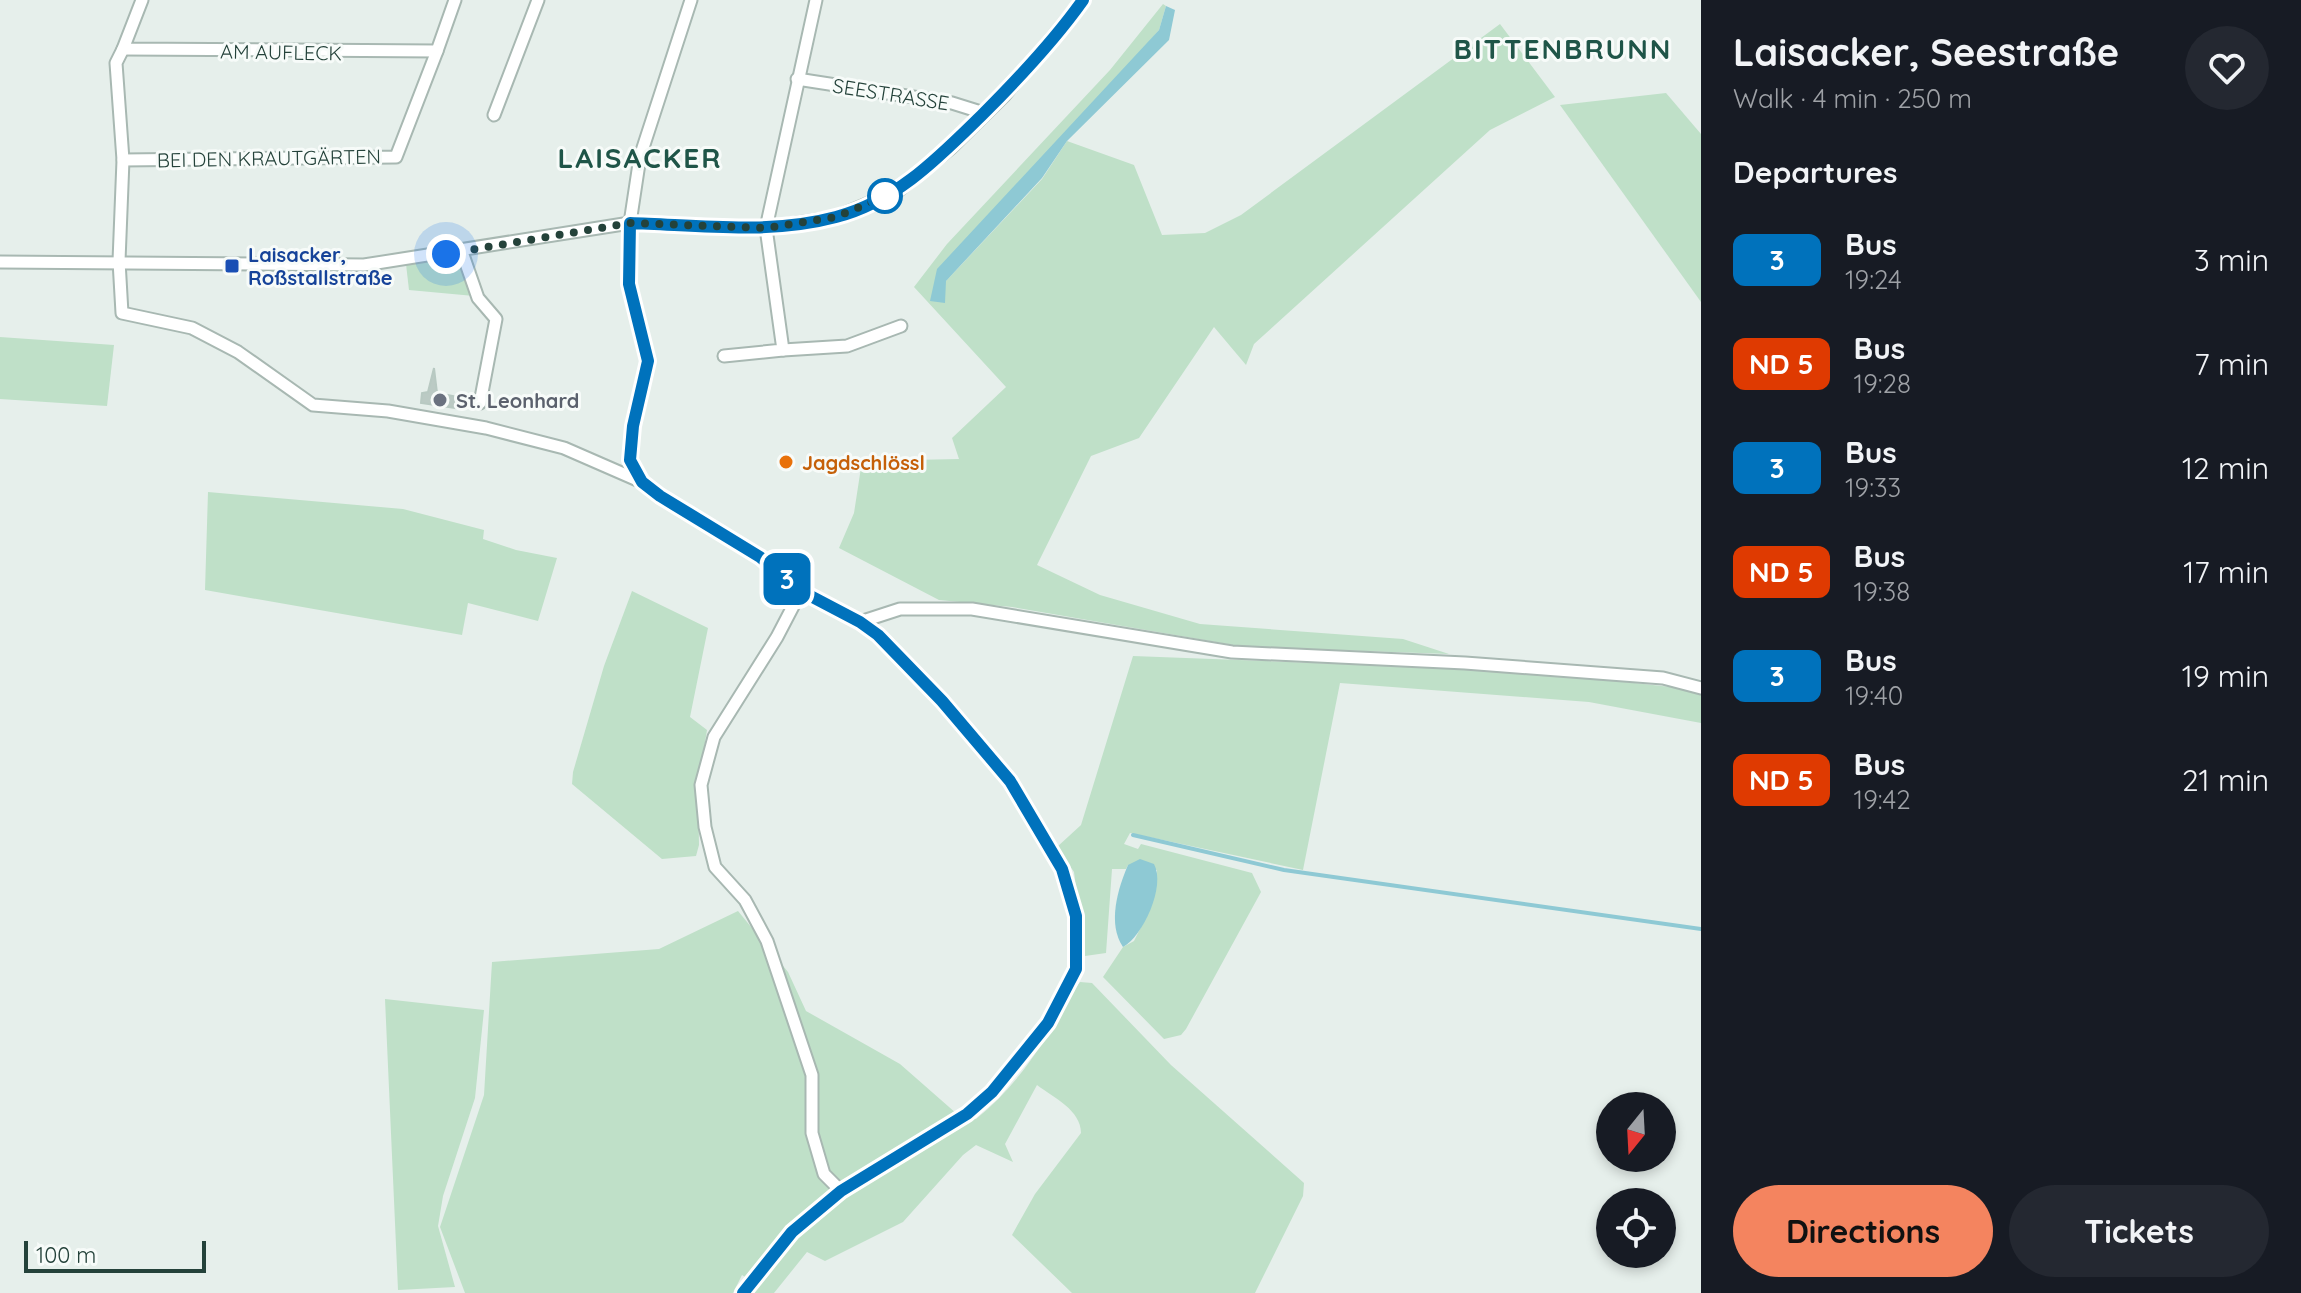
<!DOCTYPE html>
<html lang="en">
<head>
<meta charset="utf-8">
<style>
  body { margin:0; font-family:Quicksand,sans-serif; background:#242831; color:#f1f3f6; height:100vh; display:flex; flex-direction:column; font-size:30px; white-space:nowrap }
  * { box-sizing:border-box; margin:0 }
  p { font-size:26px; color:#9ea1a6 }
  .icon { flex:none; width:44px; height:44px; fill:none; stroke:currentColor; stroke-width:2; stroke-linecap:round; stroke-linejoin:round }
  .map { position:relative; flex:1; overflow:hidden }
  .sheet { display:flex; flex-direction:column; background:#171b24; width:600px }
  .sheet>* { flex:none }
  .badge { padding:0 16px; border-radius:12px; font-size:28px; line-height:52px }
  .needle { width:52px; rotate:198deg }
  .tools { position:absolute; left:1596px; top:1092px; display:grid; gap:16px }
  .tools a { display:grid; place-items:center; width:80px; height:80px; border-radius:50%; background:#171b24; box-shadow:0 4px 12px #0003; font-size:40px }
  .scale { position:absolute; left:24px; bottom:20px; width:182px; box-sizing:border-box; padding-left:8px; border:4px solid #24423a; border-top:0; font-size:22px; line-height:28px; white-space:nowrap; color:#24423a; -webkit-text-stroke:6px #f7fbf9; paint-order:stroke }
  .you { position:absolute; width:40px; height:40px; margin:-20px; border:6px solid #fff; border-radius:50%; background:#1a73e8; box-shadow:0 0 0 12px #1a73e833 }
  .map>.badge { position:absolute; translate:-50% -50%; box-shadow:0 0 0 4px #fff }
  h2 { padding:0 32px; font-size:30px; line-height:72px }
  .round { display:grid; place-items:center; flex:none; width:84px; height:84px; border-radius:42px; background:#242831 }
  .head { display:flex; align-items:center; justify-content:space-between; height:136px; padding:0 32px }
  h1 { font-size:38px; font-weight:700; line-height:60px }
  .button { display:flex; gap:16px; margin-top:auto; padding:16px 32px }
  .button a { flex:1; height:92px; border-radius:48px; background:#f4845f; color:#111; font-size:32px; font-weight:700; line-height:92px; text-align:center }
  .button a+a { background:#242831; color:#f1f3f6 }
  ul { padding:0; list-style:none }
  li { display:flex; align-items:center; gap:24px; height:104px; padding:0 32px }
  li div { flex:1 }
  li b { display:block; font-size:30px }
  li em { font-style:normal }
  li .badge { min-width:88px; font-weight:700; text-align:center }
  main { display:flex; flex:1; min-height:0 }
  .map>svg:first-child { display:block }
</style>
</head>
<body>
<main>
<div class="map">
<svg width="1701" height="1293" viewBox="0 0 1701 1293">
  <rect width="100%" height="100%" fill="#e6efeb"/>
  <!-- green -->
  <g fill="#bfe0c8">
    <path d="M1163,4L1166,6L1159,30L946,281L1042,179L1067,141L1134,165L1162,235L1205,233L1241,215L1500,24L1555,97L1490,130L1254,344L1246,365L1214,327L1139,438L1091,456L1037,565L1100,595L1200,624L1403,639L1449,654L1245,647L1012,607L939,600L839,548L854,513L862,461L959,459L952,438L1006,387L914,287L947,244L1110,70Z"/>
    <path d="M1666,93L1701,134V302L1560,105Z"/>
    <path d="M460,256L474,296L409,290L406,264Z"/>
    <path d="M0,337L114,345L107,406L0,399Z"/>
    <path d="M208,492L403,509L484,530L483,539L516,550L557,558L538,621L468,603L462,635L205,590Z"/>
    <path d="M632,591L708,628L690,717L707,730L698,786L699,845L696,856L662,859L572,784L573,772L604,666Z"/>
    <path d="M1133,656L1525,671L1671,687L1701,695V723L1589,702L1340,683L1303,870L1130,833L1124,844L1138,849L1141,844L1252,873L1261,892L1186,1029L1181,1035L1164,1039L1103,977L1123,947L1134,941L1151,907L1157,870L1128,865L1126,869H1112L1106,953L1085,956L1074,872L1057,847L1081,825Z"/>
    <path d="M738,911L788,972L806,1011L900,1064L957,1114L976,1119C1003,1097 1024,1072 1043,1042C1055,1022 1065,1000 1080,982L1092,983L1171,1065L1304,1183L1303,1196L1255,1293H1072L1012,1235L1035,1194L1081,1133C1081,1110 1054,1098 1037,1085L1005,1144L1013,1162L976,1145L963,1155L903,1222L825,1261L807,1252L774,1293H751L756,1284L742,1275L733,1293H465L440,1227L484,1095L492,962L659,949Z"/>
    <path d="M385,999L484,1010L475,1098L443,1196L438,1226L455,1287L398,1290Z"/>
  </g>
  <!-- water -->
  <g fill="#8ec9d4">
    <path d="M1166,6L1175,10L1169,40L1067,141L1042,178L946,281L945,303L930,301L937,269L1159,30Z"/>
    <path d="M1140,859L1154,864C1166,886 1143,936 1123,947C1107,924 1118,888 1128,865Z"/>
  </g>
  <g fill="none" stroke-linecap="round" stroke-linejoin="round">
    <!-- stream -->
    <path stroke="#8ec9d4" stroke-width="4" d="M1133,835L1284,870L1701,929"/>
  </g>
  <!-- building -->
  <path fill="#bbcac4" stroke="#b8c9c2" stroke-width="2" d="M434,368L437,393L458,397L456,408L421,403L422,393L428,392Z"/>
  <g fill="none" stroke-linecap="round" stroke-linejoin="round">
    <defs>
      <g id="street">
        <path d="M142,0L123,49L437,51L455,0"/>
        <path d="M691,0L640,157L630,223L629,284L648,361L633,426L630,460L642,482L660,496L760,557L801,591L860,622L878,635L942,701L1010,781L1062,869L1076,916V969L1048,1023L992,1092L967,1114L841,1191L792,1232L743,1293"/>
        <path d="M123,49L116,63L123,160L119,261L122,313L192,328L238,352L313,405L388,411L486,428L564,448L642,482"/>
        <path d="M797,79L952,103L984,113"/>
        <path d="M494,115L538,0"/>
        <path d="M123,160L396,157L437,51"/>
        <path d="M462,252L478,298L496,319L480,403"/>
        <path d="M0,262L364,265L630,223L766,228L836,217L898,191L951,148L1004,96L1083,0"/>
        <path d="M783,350L847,346L901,326"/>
        <path d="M724,356L783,350L766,228L816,0"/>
        <path d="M801,591L777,637L714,737L701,785L705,827L715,867L745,900L767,941L812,1075V1133L824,1174L841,1191"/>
        <path d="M860,622L900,609H972L1232,652L1465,663L1663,678L1701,688"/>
      </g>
    </defs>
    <!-- street casing -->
    <use href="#street" stroke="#a8b8b2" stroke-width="15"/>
    <!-- street -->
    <use href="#street" stroke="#fff" stroke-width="11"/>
  </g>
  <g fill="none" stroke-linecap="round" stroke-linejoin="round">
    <defs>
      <path id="line" d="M743,1293L792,1232L841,1191L967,1114L992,1092L1048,1023L1076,969V916L1062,869L1010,781L942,701L878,635L860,622L801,591L760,557L660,496L642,482L630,460L633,426L648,361L629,284L630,223C697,225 769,235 836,217C897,201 939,157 983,114C1018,79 1054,41 1083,0"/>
    </defs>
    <!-- line casing -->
    <use href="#line" stroke="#fff" stroke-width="18"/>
    <!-- line -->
    <use href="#line" stroke="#0072bc" stroke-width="12"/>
    <!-- walk -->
    <path stroke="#24423a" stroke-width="8" stroke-dasharray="0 14.4" d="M446,254L630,223L766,228L836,217L888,195L885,196"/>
  </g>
  <!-- markers -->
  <circle fill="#fff" stroke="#0072bc" stroke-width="4" cx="885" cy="196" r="16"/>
  <rect fill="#1a4fb4" stroke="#f7fbf9" stroke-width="3" x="224" y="258" width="16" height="16" rx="4"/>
  <circle fill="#6b7280" stroke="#f7fbf9" stroke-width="3" cx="440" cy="400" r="8"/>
  <circle fill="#e8710a" stroke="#f7fbf9" stroke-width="3" cx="786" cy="462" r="8"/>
  <g text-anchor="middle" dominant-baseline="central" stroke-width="6" stroke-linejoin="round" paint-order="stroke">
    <!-- street labels -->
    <g font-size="20" fill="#24423a" stroke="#f7fbf9">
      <text transform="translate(281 52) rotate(1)">AM AUFLECK</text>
      <text transform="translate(891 94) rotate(9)">SEESTRASSE</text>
      <text transform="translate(269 158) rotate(-1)">BEI DEN KRAUTGÄRTEN</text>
    </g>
    <!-- transit labels -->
    <g font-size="20" font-weight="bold" fill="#164399" stroke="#f7fbf9" text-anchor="start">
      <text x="248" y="254">Laisacker,<tspan x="248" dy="23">Roßstallstraße</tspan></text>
    </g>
    <!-- worship labels -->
    <g font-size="20" font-weight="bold" fill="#5b616d" stroke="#f7fbf9" text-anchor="start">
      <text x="456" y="400">St. Leonhard</text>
    </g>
    <!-- food labels -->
    <g font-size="20" font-weight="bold" fill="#c56008" stroke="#f7fbf9" text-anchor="start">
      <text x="802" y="462">Jagdschlössl</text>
    </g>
    <!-- district labels -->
    <g font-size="28" font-weight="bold" letter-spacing="2" fill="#1f5548" stroke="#f7fbf9">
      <text x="1563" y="48">BITTENBRUNN</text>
      <text x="640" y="157">LAISACKER</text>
    </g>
  </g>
</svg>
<div class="tools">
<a><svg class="needle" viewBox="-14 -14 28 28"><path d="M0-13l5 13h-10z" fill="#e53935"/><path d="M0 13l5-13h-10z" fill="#9ea1a6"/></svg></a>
<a><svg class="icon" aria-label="locate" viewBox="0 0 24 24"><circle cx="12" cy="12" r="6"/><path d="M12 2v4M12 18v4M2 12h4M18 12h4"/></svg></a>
</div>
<div class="scale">100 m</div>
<div class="you" style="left:446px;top:254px"></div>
<b class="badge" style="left:787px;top:579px;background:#0072bc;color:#fff">3</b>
</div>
<section class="sheet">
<div class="head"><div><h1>Laisacker, Seestraße</h1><p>Walk · 4 min · 250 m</p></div><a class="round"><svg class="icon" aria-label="heart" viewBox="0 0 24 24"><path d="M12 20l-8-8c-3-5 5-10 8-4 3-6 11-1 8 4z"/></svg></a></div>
<h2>Departures</h2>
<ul>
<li><span class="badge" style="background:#0072bc;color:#fff">3</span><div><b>Bus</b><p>19:24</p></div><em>3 min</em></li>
<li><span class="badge" style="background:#df3a01;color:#fff">ND 5</span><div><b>Bus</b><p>19:28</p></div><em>7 min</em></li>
<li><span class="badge" style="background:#0072bc;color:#fff">3</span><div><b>Bus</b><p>19:33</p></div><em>12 min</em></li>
<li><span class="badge" style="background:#df3a01;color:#fff">ND 5</span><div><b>Bus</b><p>19:38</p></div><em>17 min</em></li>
<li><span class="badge" style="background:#0072bc;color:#fff">3</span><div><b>Bus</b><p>19:40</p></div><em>19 min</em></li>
<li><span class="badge" style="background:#df3a01;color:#fff">ND 5</span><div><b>Bus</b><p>19:42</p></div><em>21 min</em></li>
</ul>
<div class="button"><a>Directions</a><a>Tickets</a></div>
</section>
</main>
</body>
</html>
